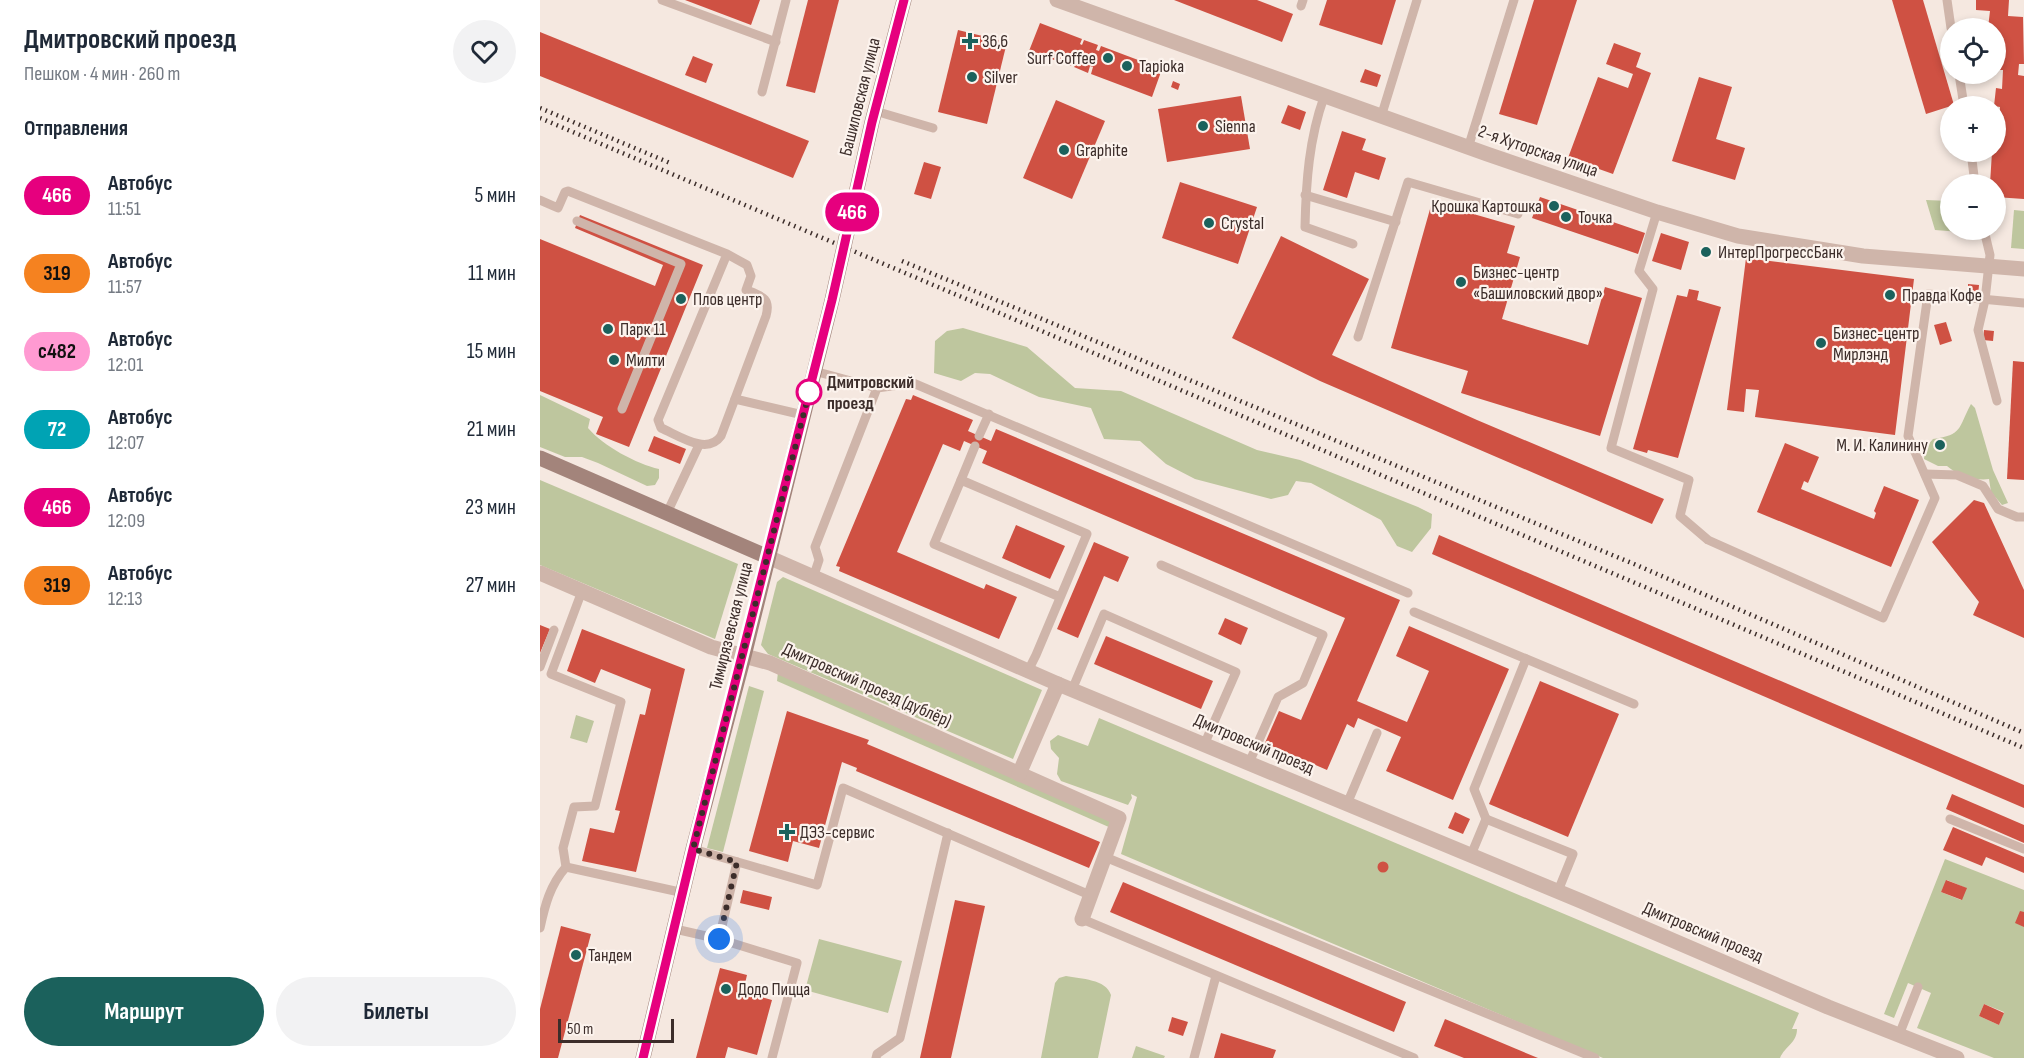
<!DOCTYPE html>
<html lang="ru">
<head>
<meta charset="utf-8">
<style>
  body { margin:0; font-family:"Sofia Sans Condensed",sans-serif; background:#f2f2f3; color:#1f2937; height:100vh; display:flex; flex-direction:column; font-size:22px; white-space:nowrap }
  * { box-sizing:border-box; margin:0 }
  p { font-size:20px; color:#747a83 }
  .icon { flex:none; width:33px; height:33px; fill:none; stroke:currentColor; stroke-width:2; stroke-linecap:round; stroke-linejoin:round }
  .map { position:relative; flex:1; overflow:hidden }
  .panel { display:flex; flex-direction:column; background:#fff; width:540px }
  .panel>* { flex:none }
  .badge { padding:0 12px; border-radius:20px; font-size:21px; line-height:39px }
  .buttons { position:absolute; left:1400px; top:18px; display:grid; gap:12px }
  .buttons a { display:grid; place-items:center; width:66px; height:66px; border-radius:50%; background:#fff; box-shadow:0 3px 9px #0003; font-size:30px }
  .scale { position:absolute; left:18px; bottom:15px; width:116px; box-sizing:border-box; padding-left:6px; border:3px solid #3c2d2a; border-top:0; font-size:16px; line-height:21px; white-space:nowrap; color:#3c2d2a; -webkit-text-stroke:4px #fcf3ed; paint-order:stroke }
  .you { position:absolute; width:30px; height:30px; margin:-15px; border:4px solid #fff; border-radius:50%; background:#1a73e8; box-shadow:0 0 0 9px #1a73e833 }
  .map>.badge { position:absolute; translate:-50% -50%; box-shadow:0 0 0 3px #fff }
  h2 { padding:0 24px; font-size:22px; line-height:54px }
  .round { display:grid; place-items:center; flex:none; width:63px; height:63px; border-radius:32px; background:#f2f2f3 }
  .head { display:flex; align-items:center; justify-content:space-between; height:102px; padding:0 24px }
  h1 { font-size:28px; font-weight:700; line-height:45px }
  .button { display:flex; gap:12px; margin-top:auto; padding:12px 24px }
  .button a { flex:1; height:69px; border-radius:36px; background:#1b615c; color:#fff; font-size:24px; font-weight:700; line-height:69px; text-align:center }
  .button a+a { background:#f2f2f3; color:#1f2937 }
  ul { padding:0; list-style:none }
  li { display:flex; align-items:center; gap:18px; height:78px; padding:0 24px }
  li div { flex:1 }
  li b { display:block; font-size:22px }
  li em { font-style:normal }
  li .badge { min-width:66px; font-weight:700; text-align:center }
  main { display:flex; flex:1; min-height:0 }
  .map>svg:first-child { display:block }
</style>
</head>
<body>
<main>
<section class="panel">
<div class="head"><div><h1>Дмитровский проезд</h1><p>Пешком · 4 мин · 260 m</p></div><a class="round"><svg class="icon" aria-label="heart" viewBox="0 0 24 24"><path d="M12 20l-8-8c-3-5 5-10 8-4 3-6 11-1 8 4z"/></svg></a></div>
<h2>Отправления</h2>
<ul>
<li><span class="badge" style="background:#e6007e;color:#fff">466</span><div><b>Автобус</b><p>11:51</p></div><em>5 мин</em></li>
<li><span class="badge" style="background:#f58220;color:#111">319</span><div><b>Автобус</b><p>11:57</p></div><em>11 мин</em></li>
<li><span class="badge" style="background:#ff9ad2;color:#111">с482</span><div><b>Автобус</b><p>12:01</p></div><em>15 мин</em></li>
<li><span class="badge" style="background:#00a3b4;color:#fff">72</span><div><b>Автобус</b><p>12:07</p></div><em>21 мин</em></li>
<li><span class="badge" style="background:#e6007e;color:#fff">466</span><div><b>Автобус</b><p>12:09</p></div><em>23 мин</em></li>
<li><span class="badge" style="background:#f58220;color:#111">319</span><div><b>Автобус</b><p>12:13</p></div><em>27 мин</em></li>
</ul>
<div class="button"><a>Маршрут</a><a>Билеты</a></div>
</section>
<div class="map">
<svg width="1484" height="1058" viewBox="0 0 1484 1058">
  <rect width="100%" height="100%" fill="#f5e8e0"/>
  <!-- green -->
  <g fill="#bec69e" fill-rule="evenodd">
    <path d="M1386,200L1410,201V230H1432L1433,233L1395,230Z"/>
    <path d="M1474,210L1484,211V249L1471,248Z"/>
    <path d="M423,328L487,347L535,388L581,391L717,450L760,460L878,507L892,514L891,528L872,552L857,546L841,520L771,483L756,481L748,495L731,499L655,479L626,464L600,441L564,439L551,408L499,397L450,374L435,373L421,381L394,373L395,341L407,331Z"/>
    <path d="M0,395L50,419L48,428C63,446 97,464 119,469V478L115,485L107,486L58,463L42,457H25L0,447Z"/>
    <path d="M1431,404L1435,408L1453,470L1468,503L1462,505L1451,492L1449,479C1435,481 1417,475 1407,466H1398L1384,459L1385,448L1393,439C1423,435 1418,428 1431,404Z"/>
    <path d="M0,480L198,564L175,639L0,565Z"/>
    <path d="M243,577L502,690L473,759L228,654L221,645L237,582Z"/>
    <path d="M238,672L574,821L571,828L237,681Z"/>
    <path d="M209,686L224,691L183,852L167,848Z"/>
    <path d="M36,715L54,721L47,743L30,738Z"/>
    <path d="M559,718L1259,1013L1252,1029H1257C1257,1043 1245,1046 1240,1058H1063L581,854L597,797L591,794L592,798L588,805L521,781L517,774L519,758L511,749L510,741L518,735L548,746Z"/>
    <path d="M1405,859L1484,890V1058H1454L1377,1028L1391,993L1368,983L1354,1018L1344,1014ZM1407,880L1426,888L1421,900L1401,892ZM1444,1004L1464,1012L1459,1025L1439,1016Z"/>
    <path d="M279,939L362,961L348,1013L265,990Z"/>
    <path d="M526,976C541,979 566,979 571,995L558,1058H501L515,983L519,978Z"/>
    <path d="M596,1046L625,1056L624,1058H592Z"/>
  </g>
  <!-- building -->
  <g fill="#cf5143">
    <path d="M145,0H220L211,25Z"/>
    <path d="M268,0H299L275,93L246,86Z"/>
    <path d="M634,0H717L753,14L742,42Z"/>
    <path d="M787,0H856L842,45L779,25Z"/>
    <path d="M994,0H1037L997,125L959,114Z"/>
    <path d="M1352,0H1383L1414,105L1386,114Z"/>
    <path d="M1436,0H1469L1468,16L1483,17L1484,64H1479L1478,75L1484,76V199L1455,197V184H1450L1452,152H1455V130H1459L1460,107L1454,106L1456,88L1462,89L1463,70H1455V28H1448L1450,11L1436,10Z"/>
    <path d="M500,23L542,39L540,44L542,45L544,40L558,45L556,50L559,51L561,46L622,69L612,97L551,74L553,67L550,66L548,73L534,67L538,58L535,57L531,66L489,51Z"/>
    <path d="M418,30L467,42L447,124L398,112Z"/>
    <path d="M0,32L269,141L253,178L0,76Z"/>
    <path d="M1074,43L1101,53L1096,67L1111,73L1073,174L1028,158L1058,77L1088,88L1093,74L1066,64Z"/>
    <path d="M153,56L173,64L166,83L145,75Z"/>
    <path d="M825,69L841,75L837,87L820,82Z"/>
    <path d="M1159,77L1192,87L1176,139L1205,148L1195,180L1132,161Z"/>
    <path d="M633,81L640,84L638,90L631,87Z"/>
    <path d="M701,96L710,149L627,162L618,109Z"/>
    <path d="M516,100L565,121L532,199L483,178Z"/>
    <path d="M748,105L766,112L760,130L741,123Z"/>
    <path d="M802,131L826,139L822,150L846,158L839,180L815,172L807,198L783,190Z"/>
    <path d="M384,162L401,167L391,199L374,194Z"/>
    <path d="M640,182L717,207L698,264L622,238Z"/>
    <path d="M1000,197L1105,233L1098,254L992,218Z"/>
    <path d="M892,202L975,226L967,253L980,257L962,319L1048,345L1065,287L1102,298L1060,436L921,393L928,371L851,348Z"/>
    <path d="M40,215L163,265L89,447L56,434L63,417L0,391V239L115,286L123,265L35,228Z"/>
    <path d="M1121,233L1149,242L1141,270L1112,261Z"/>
    <path d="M741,236L829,279L792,355L937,420L1124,499L1112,524L780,381L692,338Z"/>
    <path d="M1206,258L1374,279L1355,435L1215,417L1219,390L1206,389L1204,412L1187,410Z"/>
    <path d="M1428,284L1439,285L1438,296L1428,295Z"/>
    <path d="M1149,289L1159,291L1157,300L1181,307L1138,458L1108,450L1107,453L1093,449L1137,295L1147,297Z"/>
    <path d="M1406,322L1412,341L1400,345L1394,325Z"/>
    <path d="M1444,330L1454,331L1453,341L1443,340Z"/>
    <path d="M1473,361L1484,362V480L1467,479Z"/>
    <path d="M373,395L433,420L428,431L451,441L456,429L860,600L817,701L867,722L889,671L856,656L869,626L969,669L913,800L846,771L861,737L818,718L814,728L807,724L787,770L725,743L739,711L761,720L805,618L442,463L447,451L424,441L420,451L403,444L357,552L444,589L446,584L477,597L459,639L299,571L300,567L296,566L366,399L371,400Z"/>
    <path d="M114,436L146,449L140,464L108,451Z"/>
    <path d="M1245,443L1279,457L1268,483L1264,481L1261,489L1334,519L1336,513L1334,511L1344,486L1379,500L1351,567L1217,512Z"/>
    <path d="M1434,500L1444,503L1484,590V638L1433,615L1439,602L1392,542Z"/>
    <path d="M476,525L525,546L510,579L462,558Z"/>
    <path d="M899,535L1484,785V808L892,554Z"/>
    <path d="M554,542L589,557L578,582L564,576L538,638L517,629Z"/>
    <path d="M685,618L708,628L701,645L678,634Z"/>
    <path d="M0,625L10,629L0,653Z"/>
    <path d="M42,629L145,669L96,872L42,861L50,828L74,833L80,811L75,810L100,714L105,715L111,689L61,669L55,683L27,671Z"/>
    <path d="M566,636L673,681L661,709L554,664Z"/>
    <path d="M1000,681L1079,714L1028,837L949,804Z"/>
    <path d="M247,711L329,740L327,744L560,842L549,868L316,771L317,768L302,762L279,848L253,841L248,862L209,851Z"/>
    <path d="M1412,794L1484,825V843L1406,809Z"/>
    <path d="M915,812L930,819L923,834L908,828Z"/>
    <path d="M1413,827L1484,857V873L1446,857L1442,866L1403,850Z"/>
    <circle cx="843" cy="867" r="5.5"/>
    <path d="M1406,880L1427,888L1422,900L1401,892Z"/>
    <path d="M583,882L866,1002L854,1032L570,912Z"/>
    <path d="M203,890L232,897L229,910L200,903Z"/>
    <path d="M415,900L445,906L411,1058H380Z"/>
    <path d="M1480,911L1484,912V927L1475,923Z"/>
    <path d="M21,926L51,934L18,1058H0V1009Z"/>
    <path d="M180,968L207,975L203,992L232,1000L217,1055L188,1047L185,1058H156Z"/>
    <path d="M1444,1004L1464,1013L1459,1025L1439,1016Z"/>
    <path d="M632,1017L648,1022L643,1036L628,1031Z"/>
    <path d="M905,1019L998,1058H924L894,1046Z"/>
    <path d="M681,1033L736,1050L733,1058H674Z"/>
  </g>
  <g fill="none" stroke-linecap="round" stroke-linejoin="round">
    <!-- service -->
    <g stroke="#cfb5aa" stroke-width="9">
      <path d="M122,0L236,42"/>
      <path d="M1407,0L1411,28"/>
      <path d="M761,6L763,0"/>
      <path d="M1419,74L1424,106"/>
      <path d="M222,92L246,0"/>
      <path d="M784,97C769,139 766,182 765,227L813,244"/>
      <path d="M335,111L393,128"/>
      <path d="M841,117L877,0"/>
      <path d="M928,148L974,0"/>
      <path d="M1431,152L1435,184"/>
      <path d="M765,195L856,222"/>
      <path d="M0,200L18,208L25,192L28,191L187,254L207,265L211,276L206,290C222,296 231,298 226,316L181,436C167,456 138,435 121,428L118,420L187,254"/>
      <path d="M1117,212L1099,271L1113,289L1071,448L1149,480L1140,516L1168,540L1343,618L1395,498L1368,436L1388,294L1484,303"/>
      <path d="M37,221L141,264L82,409"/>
      <path d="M1444,230L1450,255L1445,300L1438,330L1457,401"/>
      <path d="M818,337L868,182L978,214"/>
      <path d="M274,371L337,388"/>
      <path d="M195,399L263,415"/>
      <path d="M439,436L449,414"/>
      <path d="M1385,474L1417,475L1443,486L1458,509L1477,517H1484"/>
      <path d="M421,480L435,446"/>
      <path d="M127,513L159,445"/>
      <path d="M621,565L783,635L763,683L738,697L709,763"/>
      <path d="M273,578L279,560L275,547L337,388L373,383L868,593"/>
      <path d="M874,612L1094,704"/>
      <path d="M0,667L14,630"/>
      <path d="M488,671L496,655L547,534L421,480L394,544L520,597"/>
      <path d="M532,690L564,614L696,672L664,745"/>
      <path d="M807,804L837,733"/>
      <path d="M946,819L934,789L986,659"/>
      <path d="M1410,819L1484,849"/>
      <path d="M153,849L277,885L303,788L552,896"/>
      <path d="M931,855L946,819L1033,854L1018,891"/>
      <path d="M565,857L1055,1058"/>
      <path d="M26,867L144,893"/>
      <path d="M542,919L874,1058"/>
      <path d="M0,928C5,905 10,885 26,867L23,848L34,807L55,806L81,702L11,674L42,591"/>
      <path d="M135,929L179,939L257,963L232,1058"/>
      <path d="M179,939L197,862"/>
      <path d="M1359,1035L1378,987"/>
      <path d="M336,1058L337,1054L360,1038L408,833"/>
      <path d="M654,1058L676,976"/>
    </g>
    <!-- minor -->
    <g stroke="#cfb5aa" stroke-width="15">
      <path d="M228,557L518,684L1041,901L1288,1007L1417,1058"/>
      <path d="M0,573L171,647L230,663L579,818L542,919"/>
      <path d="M479,774L518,684"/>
    </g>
    <!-- tertiary -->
    <path stroke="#cfb5aa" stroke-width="15" d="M517,0L947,154L1117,212L1198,236L1323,256L1484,269"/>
    <!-- secondary -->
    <g stroke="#a3847b" stroke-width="15">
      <path d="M0,458L228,557"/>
      <path d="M103,1058L153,849L204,656L292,300L332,122L364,0"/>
    </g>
    <!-- rail -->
    <g stroke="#3c2d2a" stroke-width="4.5" stroke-dasharray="1.5 4.5" stroke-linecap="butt">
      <path d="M0,108L130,163"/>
      <path d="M0,118L1484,748"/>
      <path d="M362,261L1094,564L1484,733"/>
    </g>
  </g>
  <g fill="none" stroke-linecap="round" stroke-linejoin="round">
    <defs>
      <path id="line" d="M103,1058L153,849L292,300L332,122L364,0"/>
    </defs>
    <!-- line casing -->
    <use href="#line" stroke="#fff" stroke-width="14"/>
    <!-- line -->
    <use href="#line" stroke="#e6007e" stroke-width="9"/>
    <!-- walk -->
    <path stroke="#3c2d2a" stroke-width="6" stroke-dasharray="0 10.8" d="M179,939L197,862L153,849L270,389L269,392"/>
  </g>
  <!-- markers -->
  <g fill="#1b615c" stroke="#fcf3ed" stroke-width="2">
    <path d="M427 32h6v6h6v6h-6v6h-6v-6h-6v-6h6z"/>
    <circle cx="568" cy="58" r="6"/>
    <circle cx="587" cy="66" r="6"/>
    <circle cx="432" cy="77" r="6"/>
    <circle cx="663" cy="126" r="6"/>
    <circle cx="524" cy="150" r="6"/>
    <circle cx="1014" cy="206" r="6"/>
    <circle cx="1026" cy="217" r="6"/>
    <circle cx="669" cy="223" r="6"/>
    <circle cx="1166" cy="252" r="6"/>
    <circle cx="921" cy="282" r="6"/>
    <circle cx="1350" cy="295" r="6"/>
    <circle cx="141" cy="299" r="6"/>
    <circle cx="68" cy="329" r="6"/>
    <circle cx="1281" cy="343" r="6"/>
    <circle cx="74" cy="360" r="6"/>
    <circle cx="1400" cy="445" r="6"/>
    <path d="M244 823h6v6h6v6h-6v6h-6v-6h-6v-6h6z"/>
    <circle cx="36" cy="955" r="6"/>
    <circle cx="186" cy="989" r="6"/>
  </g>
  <circle fill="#fff" stroke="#e6007e" stroke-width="3" cx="269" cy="392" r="12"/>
  <g text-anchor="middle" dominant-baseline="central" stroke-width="4.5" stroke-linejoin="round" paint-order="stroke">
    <!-- poi labels -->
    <g font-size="18" fill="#3c2d2a" stroke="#fcf3ed" text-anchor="start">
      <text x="442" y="41">36,6</text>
      <text x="556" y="58" text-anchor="end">Surf Coffee</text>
      <text x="599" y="66">Tapioka</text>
      <text x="444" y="77">Silver</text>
      <text x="675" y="126">Sienna</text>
      <text x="536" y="150">Graphite</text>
      <text x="1002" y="206" text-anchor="end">Крошка Картошка</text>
      <text x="1038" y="217">Точка</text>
      <text x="681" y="223">Crystal</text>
      <text x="1178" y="252">ИнтерПрогрессБанк</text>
      <text x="933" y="272">Бизнес-центр<tspan x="933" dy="21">«Башиловский двор»</tspan></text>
      <text x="1362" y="295">Правда Кофе</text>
      <text x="153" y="299">Плов центр</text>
      <text x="80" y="329">Парк 11</text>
      <text x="1293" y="333">Бизнес-центр<tspan x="1293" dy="21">Мирлэнд</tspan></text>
      <text x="86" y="360">Милти</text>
      <text x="1388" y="445" text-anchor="end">М. И. Калинину</text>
      <text x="260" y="832">ДЭЗ-сервис</text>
      <text x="48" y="955">Тандем</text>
      <text x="198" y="989">Додо Пицца</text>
    </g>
    <!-- street labels -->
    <g font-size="18" fill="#3c2d2a" stroke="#fcf3ed">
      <text transform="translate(320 97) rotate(-76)">Башиловская улица</text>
      <text transform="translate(998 151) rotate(19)">2-я Хуторская улица</text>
      <text transform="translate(191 626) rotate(-76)">Тимирязевская улица</text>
      <text transform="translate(327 685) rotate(24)">Дмитровский проезд (дублёр)</text>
      <text transform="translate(714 744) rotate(23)">Дмитровский проезд</text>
      <text transform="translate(1163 932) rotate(23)">Дмитровский проезд</text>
    </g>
    <!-- stop labels -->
    <g font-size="18" font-weight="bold" fill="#3c2d2a" stroke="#fcf3ed" text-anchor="start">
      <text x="287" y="382">Дмитровский<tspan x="287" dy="21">проезд</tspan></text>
    </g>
  </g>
</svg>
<div class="buttons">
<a><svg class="icon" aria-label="locate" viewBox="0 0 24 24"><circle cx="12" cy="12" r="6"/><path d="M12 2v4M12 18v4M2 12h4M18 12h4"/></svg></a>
<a>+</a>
<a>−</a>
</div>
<div class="scale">50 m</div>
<div class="you" style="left:179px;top:939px"></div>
<b class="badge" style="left:312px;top:212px;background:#e6007e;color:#fff">466</b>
</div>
</main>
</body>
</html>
